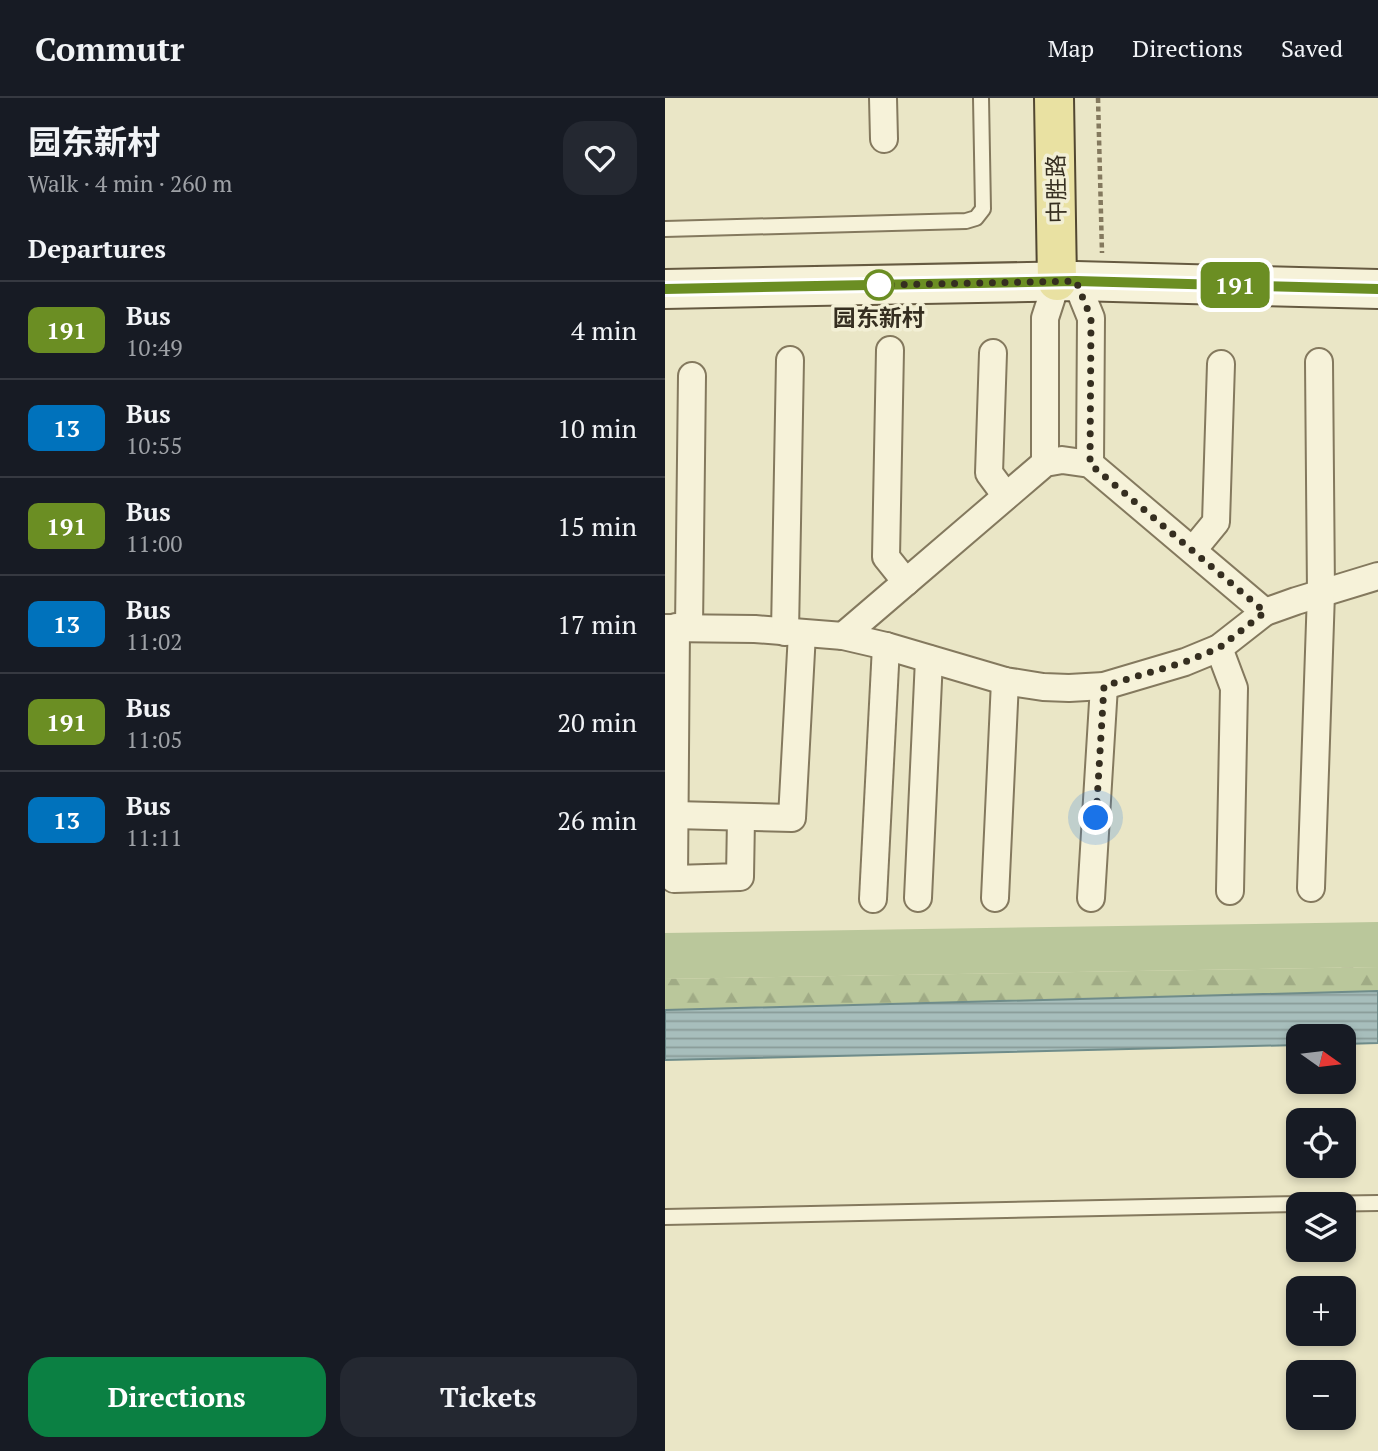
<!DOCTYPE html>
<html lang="en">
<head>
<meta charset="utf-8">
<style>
  body { margin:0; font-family:"PT Serif","Noto Sans SC",serif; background:#242831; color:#f1f3f6; height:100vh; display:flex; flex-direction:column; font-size:26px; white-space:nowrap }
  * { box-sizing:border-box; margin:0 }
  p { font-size:23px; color:#9ea1a6 }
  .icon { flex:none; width:38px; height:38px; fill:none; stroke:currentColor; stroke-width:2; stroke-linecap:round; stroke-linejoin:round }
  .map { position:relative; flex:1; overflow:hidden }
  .drawer { display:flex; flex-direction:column; background:#171b24; width:665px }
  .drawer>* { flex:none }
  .badge { padding:0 14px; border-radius:10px; font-size:24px; line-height:46px }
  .needle { width:46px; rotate:104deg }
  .buttons { position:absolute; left:621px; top:926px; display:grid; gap:14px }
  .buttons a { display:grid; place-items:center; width:70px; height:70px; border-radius:14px; background:#171b24; box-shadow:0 4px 10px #0003; font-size:35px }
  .you { position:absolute; width:35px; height:35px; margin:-18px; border:5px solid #fff; border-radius:50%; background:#1a73e8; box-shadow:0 0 0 10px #1a73e833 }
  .map>.badge { position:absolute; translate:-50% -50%; box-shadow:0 0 0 4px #fff }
  h2 { padding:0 28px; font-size:26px; line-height:63px }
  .round { display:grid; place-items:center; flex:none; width:74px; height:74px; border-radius:21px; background:#242831 }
  .summary { display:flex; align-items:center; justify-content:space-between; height:119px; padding:0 28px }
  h1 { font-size:33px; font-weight:700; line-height:52px }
  .button { display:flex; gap:14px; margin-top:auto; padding:14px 28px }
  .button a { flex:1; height:80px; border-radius:21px; background:#0b8043; color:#fff; font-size:28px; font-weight:700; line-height:80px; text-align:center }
  .button a+a { background:#242831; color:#f1f3f6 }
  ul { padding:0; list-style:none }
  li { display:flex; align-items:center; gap:21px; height:98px; padding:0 28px; border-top:2px solid #363941 }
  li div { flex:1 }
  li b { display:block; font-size:26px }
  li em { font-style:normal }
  li .badge { min-width:77px; font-weight:700; text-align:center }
  header { display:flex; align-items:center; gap:42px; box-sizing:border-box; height:98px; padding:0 35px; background:#171b24; border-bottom:2px solid #363941 }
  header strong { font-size:33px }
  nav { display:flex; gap:38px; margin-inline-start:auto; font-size:24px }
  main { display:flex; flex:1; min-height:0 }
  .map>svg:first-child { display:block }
</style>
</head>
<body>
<header>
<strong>Commutr</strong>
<nav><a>Map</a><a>Directions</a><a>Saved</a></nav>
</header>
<main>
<section class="drawer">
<div class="summary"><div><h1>园东新村</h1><p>Walk · 4 min · 260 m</p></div><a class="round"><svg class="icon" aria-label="heart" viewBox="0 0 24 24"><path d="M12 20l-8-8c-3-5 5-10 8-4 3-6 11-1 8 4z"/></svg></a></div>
<h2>Departures</h2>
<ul>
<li><span class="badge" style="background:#6b8e23;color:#fff">191</span><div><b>Bus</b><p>10:49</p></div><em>4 min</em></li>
<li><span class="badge" style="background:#0072bc;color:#fff">13</span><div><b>Bus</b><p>10:55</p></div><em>10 min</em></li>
<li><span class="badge" style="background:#6b8e23;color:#fff">191</span><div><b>Bus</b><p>11:00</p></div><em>15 min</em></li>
<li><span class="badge" style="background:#0072bc;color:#fff">13</span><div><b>Bus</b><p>11:02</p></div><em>17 min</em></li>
<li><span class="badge" style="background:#6b8e23;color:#fff">191</span><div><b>Bus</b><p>11:05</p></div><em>20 min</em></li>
<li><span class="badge" style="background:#0072bc;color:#fff">13</span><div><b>Bus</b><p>11:11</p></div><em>26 min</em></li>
</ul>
<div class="button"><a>Directions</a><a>Tickets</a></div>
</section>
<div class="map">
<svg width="713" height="1353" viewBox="0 0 713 1353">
  <defs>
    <pattern id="forest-firs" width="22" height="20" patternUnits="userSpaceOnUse" patternTransform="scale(1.75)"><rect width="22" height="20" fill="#bac79b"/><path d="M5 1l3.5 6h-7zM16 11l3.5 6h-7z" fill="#a0ab85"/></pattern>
    <pattern id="water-rules" width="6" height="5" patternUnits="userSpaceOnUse" patternTransform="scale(1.75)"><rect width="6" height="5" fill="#a7bebc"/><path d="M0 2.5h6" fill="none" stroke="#899b98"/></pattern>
  </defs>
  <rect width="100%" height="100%" fill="#eae6c6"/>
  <!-- green -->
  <path fill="#bac79b" d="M713,824V869L0,881V835Z"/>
  <!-- forest -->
  <path fill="url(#forest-firs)" d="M713,869V893L0,912V881Z"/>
  <!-- water -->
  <path fill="url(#water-rules)" stroke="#6f8c8a" stroke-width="2" d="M713,893V945L679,946V938H634L633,947L0,962V912Z"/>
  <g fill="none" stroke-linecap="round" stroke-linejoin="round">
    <defs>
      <g id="lane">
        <path d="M0,131L301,123L311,120L318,111L316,0"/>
        <path d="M649,1106L713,1105"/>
        <path d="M0,1119L634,1106"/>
      </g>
      <g id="street">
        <path d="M218,0L219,41"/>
        <path d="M411,183L426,220L425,366"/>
        <path d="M225,252L221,459L241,484"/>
        <path d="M328,255L324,375L341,398"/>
        <path d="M380,365V220L392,183"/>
        <path d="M528,452L551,424L556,266"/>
        <path d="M11,529L9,781L75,779L76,720"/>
        <path d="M0,530L90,531L178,538L221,548L340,583L378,589L404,590L439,588L520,564L554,550L600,514L631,503L713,478"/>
        <path d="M24,530L27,278"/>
        <path d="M120,534L125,262"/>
        <path d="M178,538L380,365L397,362L425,366L600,514"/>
        <path d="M554,550L569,590L565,793"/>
        <path d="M9,717L127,720L137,535"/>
        <path d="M646,790L656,495L654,264"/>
        <path d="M253,800L264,561"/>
        <path d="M330,800L340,583"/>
        <path d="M426,800L439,588"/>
        <path d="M208,801L221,548"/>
      </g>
      <path id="secondary" d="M0,191L411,183L713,191"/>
      <path id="primary" d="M389,0L392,183"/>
    </defs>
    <!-- lane casing -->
    <use href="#lane" stroke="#84795e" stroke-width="18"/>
    <!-- street casing -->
    <use href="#street" stroke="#84795e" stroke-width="30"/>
    <!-- secondary casing -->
    <use href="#secondary" stroke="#665a41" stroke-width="42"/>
    <!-- primary casing -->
    <use href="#primary" stroke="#524731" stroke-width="42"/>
    <!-- path -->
    <path stroke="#84795e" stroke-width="4.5" stroke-dasharray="5 3.5" stroke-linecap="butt" d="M433,0L437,155"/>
    <!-- lane -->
    <use href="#lane" stroke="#f6f2d9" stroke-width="14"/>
    <!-- street -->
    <use href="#street" stroke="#f6f2d9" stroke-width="26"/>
    <!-- secondary -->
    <use href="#secondary" stroke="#f6f2d9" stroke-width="38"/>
    <!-- primary -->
    <use href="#primary" stroke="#e9e1a2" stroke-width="38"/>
  </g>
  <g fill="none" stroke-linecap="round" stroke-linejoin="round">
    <defs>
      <path id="line" d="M0,191L411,183L713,191"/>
    </defs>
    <!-- line casing -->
    <use href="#line" stroke="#fff" stroke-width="16"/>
    <!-- line -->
    <use href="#line" stroke="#6b8e23" stroke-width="10"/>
    <!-- walk -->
    <path stroke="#352e20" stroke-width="7" stroke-dasharray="0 12.6" d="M214,187L411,183L426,220L425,366L600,514L554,550L520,564L439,588L431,720"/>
  </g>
  <!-- markers -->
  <circle fill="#fff" stroke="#6b8e23" stroke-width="3.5" cx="214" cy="187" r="14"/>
  <g text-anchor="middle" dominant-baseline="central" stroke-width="7" stroke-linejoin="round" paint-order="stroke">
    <!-- street labels -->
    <g font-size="23" fill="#352e20" stroke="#f2efd5">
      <text transform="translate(391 91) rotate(-91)">中胜路</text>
    </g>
    <!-- stop labels -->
    <g font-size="23" font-weight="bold" fill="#352e20" stroke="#f2efd5">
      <text x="214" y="219">园东新村</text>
    </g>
  </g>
</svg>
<div class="buttons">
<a><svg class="needle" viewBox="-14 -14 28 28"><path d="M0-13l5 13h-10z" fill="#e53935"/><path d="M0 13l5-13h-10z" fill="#9ea1a6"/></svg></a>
<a><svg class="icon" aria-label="locate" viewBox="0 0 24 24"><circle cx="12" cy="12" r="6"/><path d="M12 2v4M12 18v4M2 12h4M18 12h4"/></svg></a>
<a><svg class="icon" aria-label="layers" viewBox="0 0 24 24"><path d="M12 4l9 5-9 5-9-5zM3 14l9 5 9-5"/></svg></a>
<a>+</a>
<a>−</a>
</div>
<div class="you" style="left:431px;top:720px"></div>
<b class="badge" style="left:570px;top:187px;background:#6b8e23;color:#fff">191</b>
</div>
</main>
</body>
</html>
